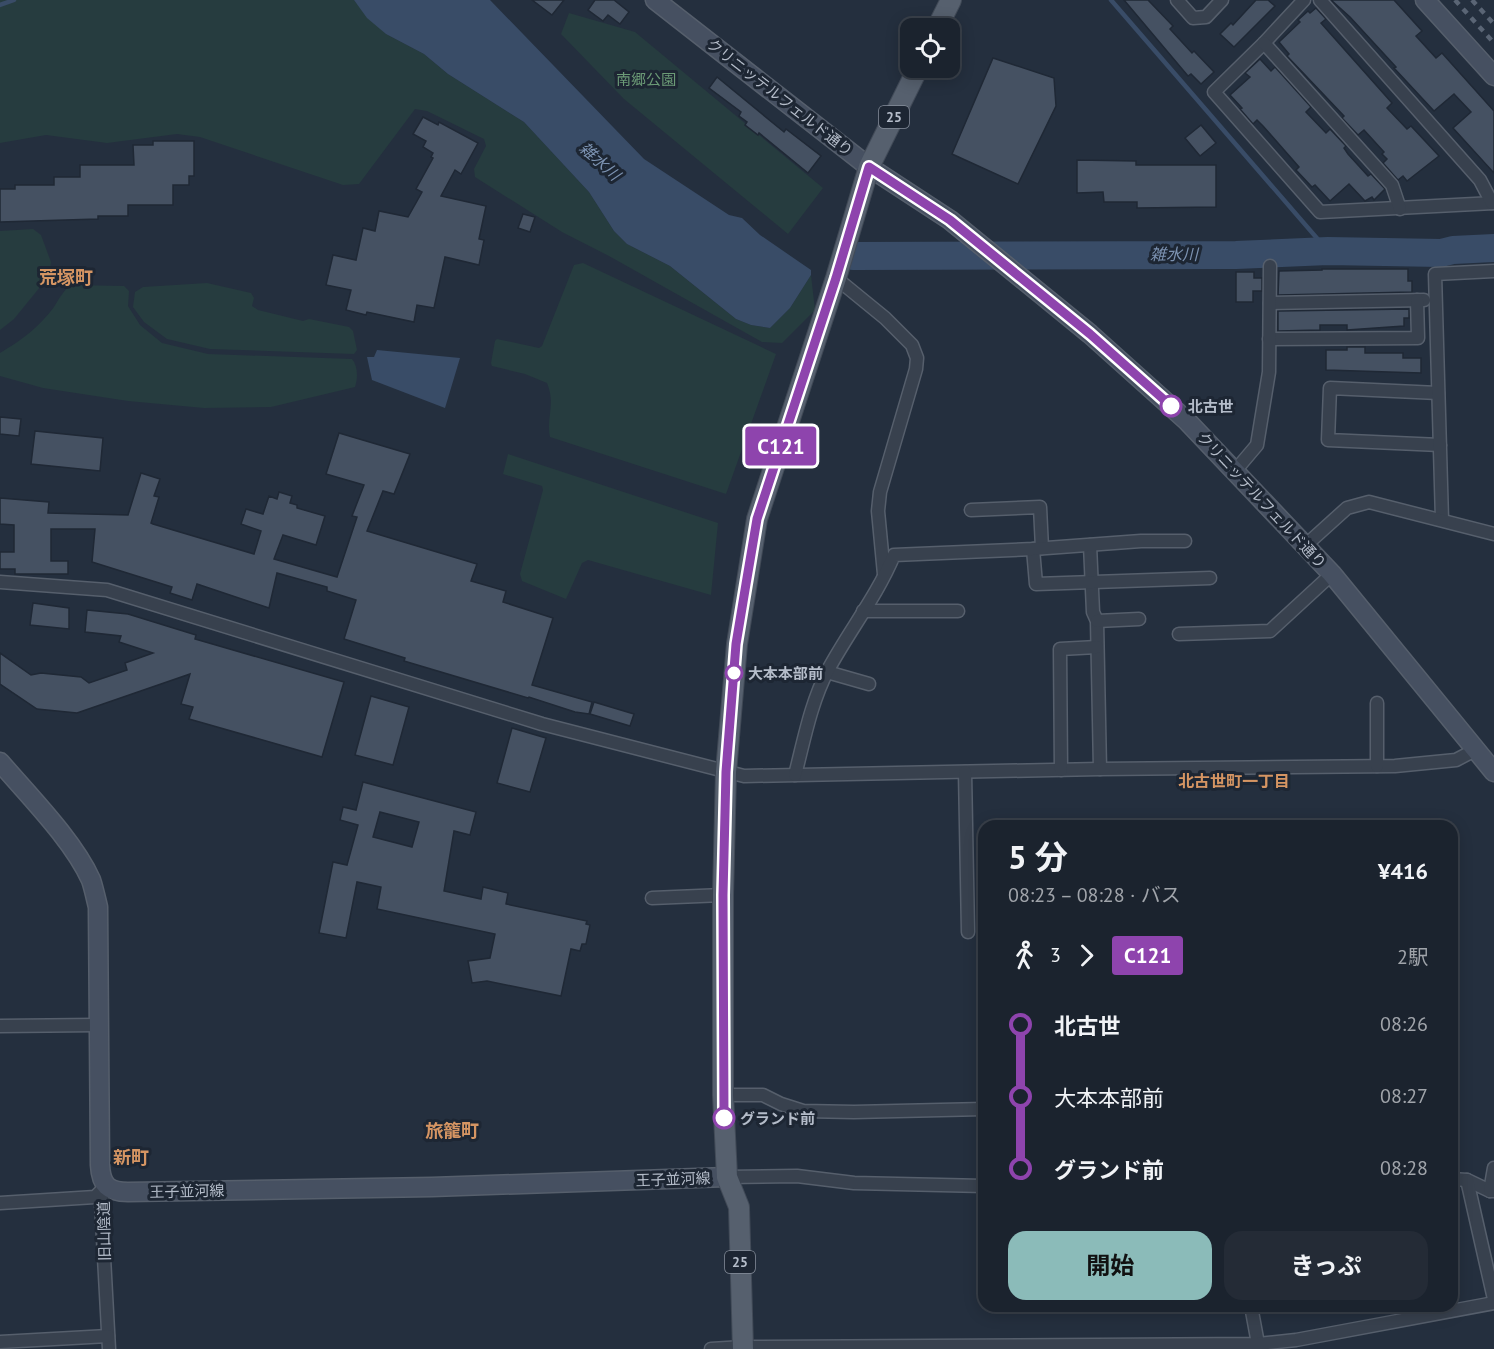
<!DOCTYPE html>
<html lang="ja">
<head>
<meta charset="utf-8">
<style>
  body { margin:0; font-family:"PT Sans","Noto Sans JP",sans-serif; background:#242b36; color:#f1f3f6; height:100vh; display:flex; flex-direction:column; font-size:22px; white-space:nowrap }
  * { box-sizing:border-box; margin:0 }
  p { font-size:20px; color:#a0a4aa }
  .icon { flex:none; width:33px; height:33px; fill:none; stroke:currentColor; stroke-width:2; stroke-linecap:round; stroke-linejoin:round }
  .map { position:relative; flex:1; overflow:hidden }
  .panel { position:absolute; left:978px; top:820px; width:480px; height:492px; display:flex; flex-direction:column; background:#1b232e; border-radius:18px; box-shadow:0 3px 15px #0003,0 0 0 2px #39404a }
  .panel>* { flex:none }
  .badge { padding:0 12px; border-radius:4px; font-size:21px; line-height:39px }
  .buttons { position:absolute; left:900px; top:18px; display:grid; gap:12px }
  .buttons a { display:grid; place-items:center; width:60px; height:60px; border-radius:12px; background:#1b232e; box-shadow:0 3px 15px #0003,0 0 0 2px #39404a; font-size:30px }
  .map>.badge { position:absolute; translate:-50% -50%; box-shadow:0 0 0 3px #fff }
  .legs { display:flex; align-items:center; gap:9px; height:66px; padding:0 30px; font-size:20px }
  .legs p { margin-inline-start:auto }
  .summary { display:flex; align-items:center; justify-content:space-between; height:102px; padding:0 30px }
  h1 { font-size:33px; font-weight:700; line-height:45px }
  .button { display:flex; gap:12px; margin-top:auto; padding:12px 30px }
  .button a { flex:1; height:69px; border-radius:18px; background:#8bbbb9; color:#111; font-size:24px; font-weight:700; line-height:69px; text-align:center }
  .button a+a { background:#242b36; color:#f1f3f6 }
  ul { padding:0 30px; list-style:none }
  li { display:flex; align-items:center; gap:21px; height:72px; font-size:22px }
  li i { display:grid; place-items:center; width:9px; height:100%; margin:0 8px; background:currentColor }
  li i::after { content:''; width:15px; height:15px; margin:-8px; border:4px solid; border-radius:50%; background:#1b232e }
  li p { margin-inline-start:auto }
  li:first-child i { background:linear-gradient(#0000 50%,currentColor 0) }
  li:last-child i { background:linear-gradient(currentColor 50%,#0000 0) }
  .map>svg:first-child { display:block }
</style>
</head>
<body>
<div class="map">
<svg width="1494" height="1349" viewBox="0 0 1494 1349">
  <rect width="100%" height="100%" fill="#242f3e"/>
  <!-- green -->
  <g fill="#263c3f">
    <path d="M0,0H354L386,34L424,54L448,74L524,122L589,192L614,231L627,244L670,266L736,319L751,325L770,328L790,308L811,275L815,310L782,343L762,342L609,256L562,232L475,177L474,169L486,146L484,139L427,111L415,109L359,184L343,185L200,137L177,134L107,143L46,135L0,143Z"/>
    <path d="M569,13L635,32L823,188L788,234L624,99L561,34Z"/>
    <path d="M33,229L41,235L51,262L49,276L14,319L0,330V231Z"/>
    <path d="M583,263L776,354L726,494L550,437C546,416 556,405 547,383L525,374L492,366L491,363L495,341L497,339L539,348L542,346L574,265Z"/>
    <path d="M207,283L251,293L254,298L252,306L258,310L303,321L309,319L349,327L353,331L357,350L354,354L210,349L167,339L144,322L133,307L135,292L143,287Z"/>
    <path d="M71,285L124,286L129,291L128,306L140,325L162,343L208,354L352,359C358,366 358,378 355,387L271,407L204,408L128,401L43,388L0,376V353C22,340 39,327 54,307C59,299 63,291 71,285Z"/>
    <path d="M508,454L718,523L711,595L588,560L582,563L566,599L522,581L520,574L543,490L542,486L503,474Z"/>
  </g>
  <!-- water -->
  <g fill="#394c67">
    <path d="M354,0H490L644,159L729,215L742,218L760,235L811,270V275L790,308L770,328L751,325L736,319L670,266L627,244L614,231L589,192L524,122L448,74L424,54L386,34L367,18Z"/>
    <path d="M377,350L460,358L445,408L372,380L367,357H374Z"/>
  </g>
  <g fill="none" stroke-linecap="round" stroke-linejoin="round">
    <!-- stream -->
    <g stroke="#394c67" stroke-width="4.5">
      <path d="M1111,0L1328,251"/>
      <path d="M0,5L14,0"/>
    </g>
    <!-- river -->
    <path stroke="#394c67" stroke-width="28" d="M853,256L1236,255L1328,251L1441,253L1453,250L1494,248"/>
  </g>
  <!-- building -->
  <g fill="#455162" stroke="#1f2835" stroke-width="1.5" fill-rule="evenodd">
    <path d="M532,0H564L552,15Z"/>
    <path d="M595,0H614L629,12L620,24L608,15L603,21L588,10Z"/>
    <path d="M1124,0H1148L1173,26L1170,29L1192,53L1194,51L1214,72L1201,84L1191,74L1188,76Z"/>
    <path d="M1256,0H1268L1275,6L1234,47L1220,34L1231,23L1233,25Z"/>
    <path d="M1331,0H1394L1422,31L1416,36L1436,58L1442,53L1494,111V173L1453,128L1471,112L1454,94L1434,111L1394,68L1396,67L1350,17Z"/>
    <path d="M1316,8L1326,19L1321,23L1392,103L1387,108L1407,129L1411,126L1439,156L1407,181L1403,176L1398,180L1383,163L1387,159L1382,154L1384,152L1364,130L1358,135L1342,118L1344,116L1287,56L1289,54L1279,42L1300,22L1298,20L1308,11L1310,13Z"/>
    <path d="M993,58L1054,78L1056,106L1018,184L952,154Z"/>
    <path d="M1260,59L1271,71L1275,67L1311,107L1306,112L1326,133L1330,129L1346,146L1344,148L1348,154L1368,176L1371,174L1385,189L1374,200L1372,197L1365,201L1349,184L1330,201L1315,185L1312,187L1296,170L1299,167L1263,126L1257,120L1253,124L1240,109L1242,108L1230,95L1250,77L1245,73Z"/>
    <path d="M717,77L784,132L786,129L821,156L808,173L759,133L758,135L745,125L747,122L739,116L741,112L709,88Z"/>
    <path d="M423,117L438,125L439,122L478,143L461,174L455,170L441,196L486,206L479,239L484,240L479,265L445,257L434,308L417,305L414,322L367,312L366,315L346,310L351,290L326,285L333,255L356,260L363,228L375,231L379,211L408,217L422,192L416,189L433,158L431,157L433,153L423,147L426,141L413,134Z"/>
    <path d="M1201,125L1216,143L1200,156L1185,138Z"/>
    <path d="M153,141H194V176H189V185H173V205H128V216H98V219L0,222V189H15V185H54V177H80V165H134L133,145H153Z"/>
    <path d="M1077,160L1136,161V165H1216V207L1137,208V202H1104L1103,192L1077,193Z"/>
    <path d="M523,214L535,217L530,232L518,228Z"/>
    <path d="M1322,269H1408V281H1412V292L1278,295L1279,271L1322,270Z"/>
    <path d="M1236,272H1254V278H1262V291H1253V302H1236Z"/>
    <path d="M1409,309V318H1404V326L1347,330V325H1320V330L1278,331V311Z"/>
    <path d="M1347,347H1365V353H1403V358H1421V373L1326,370V350H1347Z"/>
    <path d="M0,417L21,419L19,436L0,434Z"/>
    <path d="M35,431L103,438L100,471L31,464Z"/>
    <path d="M339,433L410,454L394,494L383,491L367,531L477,564L471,581L506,591L503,602L553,618L532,685L592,702L589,714L575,712L529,697L528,698L404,661L405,658L344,639L356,600L327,591V587L277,573L269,608L197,584L192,600L170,593L172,587L92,562L95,529H51V561H68V574H15V569H0V552H14V525L0,524V498L49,502L48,513L128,515L141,473L160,479L154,496L159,497L151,523L153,524L254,554L261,531L241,524L246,509L263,514L269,496L277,499L279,492L292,496L290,503L297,505V508L325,516L316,545L283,535L274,559L337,577L357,517L352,516L364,485L326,474Z"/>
    <path d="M33,603L69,608V629L30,625Z"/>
    <path d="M87,610L128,614L196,635L195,639L344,682L322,757L189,719L193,707L181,704L190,674L77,713L37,709L0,684V653L31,675L41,673L81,677L89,683L127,670L125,663L153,653L119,642L121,636L85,632Z"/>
    <path d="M371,696L409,707L393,765L355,755Z"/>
    <path d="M594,702L634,714L630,726L590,714Z"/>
    <path d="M512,728L546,738L530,792L497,783Z"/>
    <path d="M363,782L476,812L470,835L454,831L444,891L481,899L483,887L508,893L506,904L587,921L586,924L590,925L586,944H582L580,951L571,949L561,996L487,981L472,983L468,961L490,958L495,934L377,909L381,887L357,882L346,938L319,933L333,862L347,865L358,825L340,820L343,807L356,810ZM380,812L419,822L412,847L373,837Z"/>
  </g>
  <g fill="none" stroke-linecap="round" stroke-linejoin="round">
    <defs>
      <g id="street">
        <path d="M1177,0L1193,18L1206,17L1222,0"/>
        <path d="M1304,0L1264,43L1214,92L1320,212L1494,203"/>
        <path d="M1320,0L1480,180L1492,203"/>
        <path d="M1264,43L1392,185L1400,209"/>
        <path d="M836,278L885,318L912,345L917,358L916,369L880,492L878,511L884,574"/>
        <path d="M1270,303L1424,300"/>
        <path d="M1269,339L1418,338L1417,300"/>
        <path d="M1438,393L1330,388L1328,440L1440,445"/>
        <path d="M1235,471L1257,445L1269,372L1270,266"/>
        <path d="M971,510L1040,507L1042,548"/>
        <path d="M1442,520L1435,274L1494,271"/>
        <path d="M1090,545L1093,612L1097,621L1100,769"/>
        <path d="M1306,545L1347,508L1369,502L1494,534"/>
        <path d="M1033,549L1036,584L1210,578"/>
        <path d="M0,582L107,590L542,724L744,776L1100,769L1395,766L1456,760L1477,749"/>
        <path d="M863,611H958"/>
        <path d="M1097,621L1139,619"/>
        <path d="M1179,634L1270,631L1332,574"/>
        <path d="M827,672L869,684"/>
        <path d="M1377,766V703"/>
        <path d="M1061,770L1060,649L1097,647"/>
        <path d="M965,772L968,932"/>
        <path d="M795,775C804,740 811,702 828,670C849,631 877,596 894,555L1033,549L1141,541H1185"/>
        <path d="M652,898L723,895"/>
        <path d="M0,1026L97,1025"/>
        <path d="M723,1095H763L781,1104L803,1111L854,1112L984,1109"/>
        <path d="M727,1177L797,1176L854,1183L984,1186"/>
        <path d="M1452,1179L1467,1180L1490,1191H1494"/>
        <path d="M1467,1180L1494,1299"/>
        <path d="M105,1187L101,1202L109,1349"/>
        <path d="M1490,1191L1494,1168"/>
        <path d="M0,1203L95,1197L105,1187"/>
        <path d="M1251,1306L1259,1349"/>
        <path d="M0,1342L108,1336"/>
        <path d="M711,1349L743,1347L1258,1344L1296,1340L1494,1303"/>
      </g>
      <g id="secondary">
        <path d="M655,0L869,167L950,220L1090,334L1187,421L1332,574L1494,772"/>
        <path d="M1425,0L1494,76"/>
        <path d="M0,762C29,796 73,840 91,880C94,889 96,899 98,907L100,1165C101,1185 108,1192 128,1192L432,1187L727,1177"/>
      </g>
      <g id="primary">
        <path d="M937,28L951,0"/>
        <path d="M743,1349L739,1207L727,1177L723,1095V895L726,772L737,644L757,519L836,278L869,167L918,68"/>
      </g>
    </defs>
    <!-- street casing -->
    <use href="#street" stroke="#565f6c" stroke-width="15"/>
    <!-- secondary casing -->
    <use href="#secondary" stroke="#565f6c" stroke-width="21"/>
    <!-- primary casing -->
    <use href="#primary" stroke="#414a57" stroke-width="22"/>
    <!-- street -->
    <use href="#street" stroke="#38414e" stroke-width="12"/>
    <!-- secondary -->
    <use href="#secondary" stroke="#465061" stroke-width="18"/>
    <!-- primary -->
    <use href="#primary" stroke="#56606e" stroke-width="20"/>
    <!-- rail -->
    <g stroke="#5a6575" stroke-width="4.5" stroke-dasharray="6 6" stroke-linecap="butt">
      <path d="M1455,0L1494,43"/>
      <path d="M1472,0L1494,24"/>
    </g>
  </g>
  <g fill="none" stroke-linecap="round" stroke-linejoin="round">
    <defs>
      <path id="line-1" d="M724,1118L723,895L726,772L736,644L746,584L757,519L836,278L869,167L950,220L1090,334L1171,406"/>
    </defs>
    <!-- line-1 casing -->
    <use href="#line-1" stroke="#fff" stroke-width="14"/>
    <!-- line-1 -->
    <use href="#line-1" stroke="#8e44ad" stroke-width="9"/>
  </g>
  <!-- markers -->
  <g fill="#fff" stroke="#8e44ad" stroke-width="3">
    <circle cx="1171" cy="406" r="10"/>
    <circle cx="734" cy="673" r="8"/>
    <circle cx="724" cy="1118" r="10"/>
  </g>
  <g text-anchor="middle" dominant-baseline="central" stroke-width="6" stroke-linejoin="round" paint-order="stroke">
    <!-- shield labels -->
    <g fill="#1d2633" stroke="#878f9c" stroke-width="1.5">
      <rect x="879" y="106" width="30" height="22" rx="4.5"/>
      <rect x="725" y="1251" width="30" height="22" rx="4.5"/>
    </g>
    <g font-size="14" font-weight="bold" fill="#b4bcc9">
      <text x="894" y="117">25</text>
      <text x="740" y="1262">25</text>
    </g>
    <!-- park labels -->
    <g font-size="15" fill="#6b9a76" stroke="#1d2633">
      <text x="646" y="79">南郷公園</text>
    </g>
    <!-- street labels -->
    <g font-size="15" fill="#b4bcc9" stroke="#1d2633">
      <text transform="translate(780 97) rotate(38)">クリニッテルフェルド通り</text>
      <text transform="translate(1262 500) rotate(47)">クリニッテルフェルド通り</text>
      <text transform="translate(673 1179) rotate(-2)">王子並河線</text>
      <text transform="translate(187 1191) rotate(-1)">王子並河線</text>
      <text transform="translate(104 1231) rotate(-91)">旧山陰道</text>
    </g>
    <!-- stop labels -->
    <g font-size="15" font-weight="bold" fill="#b4bcc9" stroke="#1d2633" text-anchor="start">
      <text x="1188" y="406">北古世</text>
      <text x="748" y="673">大本本部前</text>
      <text x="740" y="1118">グランド前</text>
    </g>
    <!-- water labels -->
    <g font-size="16" font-style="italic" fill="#7c92b1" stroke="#1d2633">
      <text transform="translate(600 161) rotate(42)">雑水川</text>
      <text x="1174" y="254">雑水川</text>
    </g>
    <!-- neighbourhood labels -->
    <g font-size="16" font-weight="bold" fill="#d59563" stroke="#1d2633">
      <text x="1234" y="781">北古世町一丁目</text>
    </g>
    <!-- quarter labels -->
    <g font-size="18" font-weight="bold" fill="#d59563" stroke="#1d2633">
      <text x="66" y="277">荒塚町</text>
      <text x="452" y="1130">旅籠町</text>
      <text x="131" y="1157">新町</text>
    </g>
  </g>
</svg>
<div class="buttons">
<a><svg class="icon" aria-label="locate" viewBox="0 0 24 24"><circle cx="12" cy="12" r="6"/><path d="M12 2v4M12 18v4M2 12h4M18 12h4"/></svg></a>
</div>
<b class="badge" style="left:781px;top:446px;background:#8e44ad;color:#fff">C121</b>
<section class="panel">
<div class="summary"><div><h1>5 分</h1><p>08:23 – 08:28 · バス</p></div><b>¥416</b></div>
<div class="legs"><svg class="icon" aria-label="walk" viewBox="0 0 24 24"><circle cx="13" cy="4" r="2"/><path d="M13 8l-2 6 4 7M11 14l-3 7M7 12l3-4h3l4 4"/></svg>3<svg class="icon" aria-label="forward" viewBox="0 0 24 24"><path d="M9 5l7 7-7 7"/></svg><b class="badge" style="background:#8e44ad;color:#fff">C121</b><p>2駅</p></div>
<ul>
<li><i style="color:#8e44ad"></i><b>北古世</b><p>08:26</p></li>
<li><i style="color:#8e44ad"></i><span>大本本部前</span><p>08:27</p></li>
<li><i style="color:#8e44ad"></i><b>グランド前</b><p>08:28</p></li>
</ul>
<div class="button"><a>開始</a><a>きっぷ</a></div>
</section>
</div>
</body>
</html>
